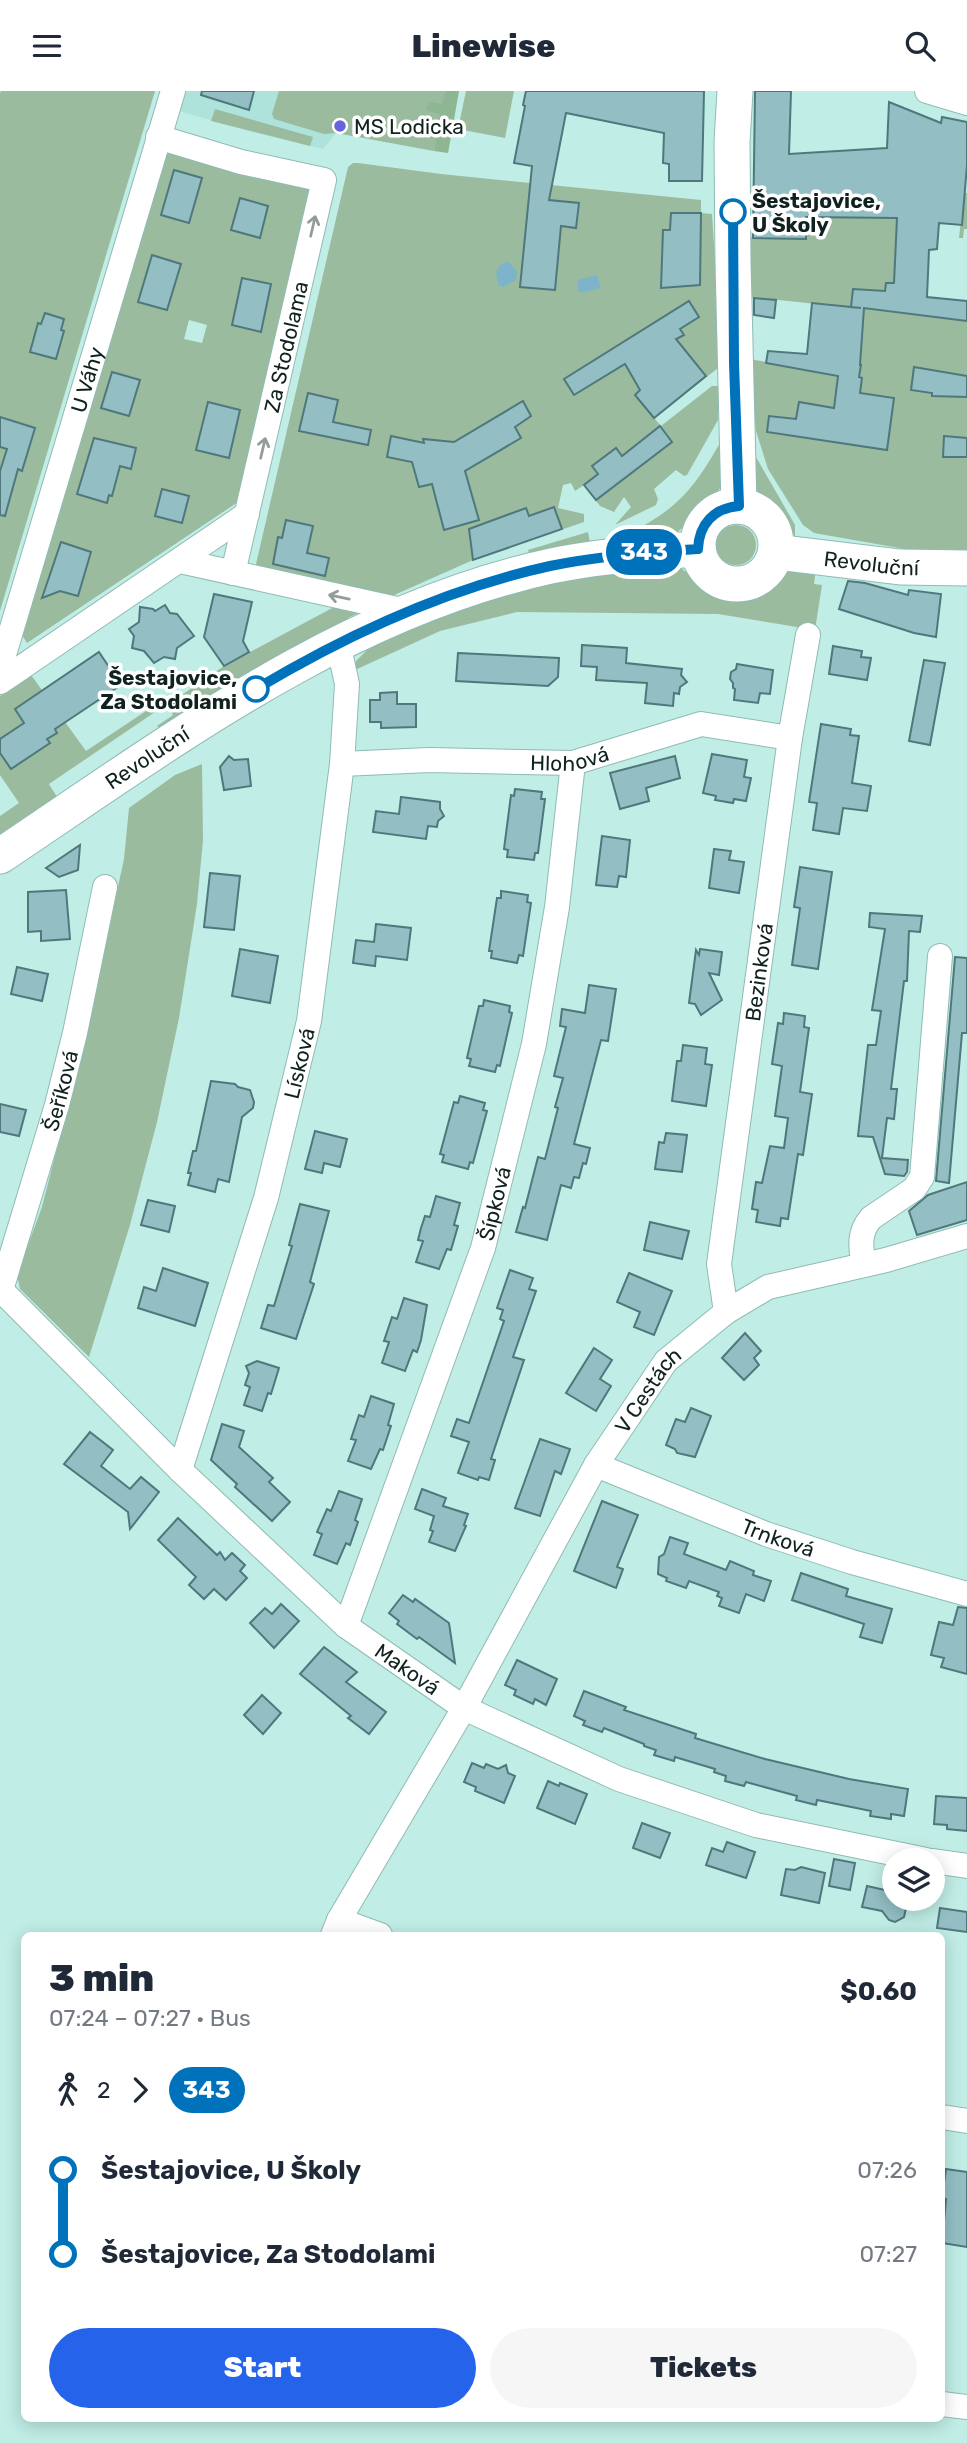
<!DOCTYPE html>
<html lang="en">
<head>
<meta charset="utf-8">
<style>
  body { margin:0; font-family:Rubik,sans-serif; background:#f6f6f7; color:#1f2937; height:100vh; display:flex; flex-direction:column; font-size:26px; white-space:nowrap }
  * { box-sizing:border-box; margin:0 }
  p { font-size:23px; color:#747a83 }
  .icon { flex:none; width:38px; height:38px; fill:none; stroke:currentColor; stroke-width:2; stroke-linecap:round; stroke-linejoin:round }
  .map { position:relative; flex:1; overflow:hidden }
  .side { position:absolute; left:21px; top:1841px; width:924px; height:490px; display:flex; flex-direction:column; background:#fff; border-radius:10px; box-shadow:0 4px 18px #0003 }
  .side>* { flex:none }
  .badge { padding:0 14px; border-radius:23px; font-size:24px; line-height:46px }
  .controls { position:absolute; left:882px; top:1757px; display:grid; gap:14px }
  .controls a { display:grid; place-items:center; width:63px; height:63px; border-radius:50%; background:#fff; box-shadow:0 4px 18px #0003; font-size:35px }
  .map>.badge { position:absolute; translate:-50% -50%; box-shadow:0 0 0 4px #fff }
  .legs { display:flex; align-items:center; gap:10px; height:77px; padding:0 28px; font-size:23px }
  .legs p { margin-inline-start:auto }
  .head { display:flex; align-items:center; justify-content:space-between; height:119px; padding:0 28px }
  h1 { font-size:38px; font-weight:800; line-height:52px }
  .action { display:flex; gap:14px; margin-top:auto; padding:14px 28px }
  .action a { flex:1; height:80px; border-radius:42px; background:#2563eb; color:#fff; font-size:28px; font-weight:800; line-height:80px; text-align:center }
  .action a+a { background:#f6f6f7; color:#1f2937 }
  ul { padding:0 28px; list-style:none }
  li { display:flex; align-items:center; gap:24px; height:84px; font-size:26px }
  li i { display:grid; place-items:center; width:10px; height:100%; margin:0 9px; background:currentColor }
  li i::after { content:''; width:18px; height:18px; margin:-9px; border:5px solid; border-radius:50%; background:#fff }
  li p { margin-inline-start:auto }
  li:first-child i { background:linear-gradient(#0000 50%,currentColor 0) }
  li:last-child i { background:linear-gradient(currentColor 50%,#0000 0) }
  header { display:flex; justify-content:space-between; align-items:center; height:91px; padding:0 28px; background:#fff; font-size:32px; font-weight:800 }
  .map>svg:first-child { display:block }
</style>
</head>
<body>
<header><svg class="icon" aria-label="menu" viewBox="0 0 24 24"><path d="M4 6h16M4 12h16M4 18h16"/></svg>Linewise<svg class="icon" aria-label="search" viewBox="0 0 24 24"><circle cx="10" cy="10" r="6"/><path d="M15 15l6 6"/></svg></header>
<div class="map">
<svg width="967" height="2352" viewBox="0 0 967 2352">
  <rect width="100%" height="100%" fill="#c0ede6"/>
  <!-- built -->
  <path fill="#ade3db" d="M185,0H459L448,62L336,42L323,58L245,39L179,20Z"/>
  <!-- green -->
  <g fill="#9bbb9e" fill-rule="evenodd">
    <path d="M1,0H155L0,520V2Z"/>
    <path d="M279,0H445L434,60L336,42L324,43L274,28L272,23Z"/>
    <path d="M466,0H514L505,47L458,38Z"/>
    <path d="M215,18L313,46L310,55L211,30Z"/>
    <path d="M173,59L307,94L312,102L241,409L27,552L22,544L166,64ZM189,229L207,234L202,252L184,248Z"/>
    <path d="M358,72L441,83L701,109V122L712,123L722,274L654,327L661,335L712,295H719L718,329L687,384L684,385L676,379L654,398L658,408L656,414L615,434L631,416L624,406L614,421L600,415L584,394L575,400L571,392L563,394L558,417L584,423V431L473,469L383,509L260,481L256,473L348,76L353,72Z"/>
    <path d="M964,102H967V138H964L963,147H959Z"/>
    <path d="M806,126L897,127L894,192H886L884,220L967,230V459L905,458L814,442L803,434L768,378L756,340L748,268L859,286L864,218L749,206L750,146L806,148Z"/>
    <path d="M725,343L724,390L716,404L698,418L687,433L675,443L623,447L625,444C680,418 696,395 725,343Z"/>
    <path d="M750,345L756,366L795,434V445L784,435L753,396Z"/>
    <circle cx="736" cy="454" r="20"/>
    <path d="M588,441L591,457L531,469L528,459Z"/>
    <path d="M679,476L711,498L735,505L757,499L785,481L816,478L814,493L822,494L815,539L718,523L517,521L440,540L355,579L356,570L372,554L535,490Z"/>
    <path d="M334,516L358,522L348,527L351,535L165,644L157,635L173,624L167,614L224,575Z"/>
    <path d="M31,584L86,660L155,614L158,619L49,693L57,706L0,744V725L19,712L0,684V605Z"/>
    <path d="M202,673L203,749L197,813L179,927L157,1031L130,1134L89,1266L20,1198L17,1184L42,1116L86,943L124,768L129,717L175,684Z"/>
  </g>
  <!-- forest -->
  <path fill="#8fb693" d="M445,0H459L448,62L434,60L440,23L428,20L426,17L430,11L442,13Z"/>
  <!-- water -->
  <g fill="#7db4c9">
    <path d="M508,170L517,180L516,189L503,196L498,194L496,181L500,174Z"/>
    <path d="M597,184L601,197L579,202L577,189Z"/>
  </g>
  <!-- building -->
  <g fill="#93bfc4" stroke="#4e787c" stroke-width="2">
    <path d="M202,0H254L249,19L201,4Z"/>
    <path d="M526,0H704L702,90H669V73L663,72L664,42L566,22L549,109L579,112L576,137L561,135L555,199L520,196L532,75L514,72L525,15L523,14Z"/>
    <path d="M755,0H791L789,63L887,57L889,11L941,32L942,26L967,31V74L962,134L939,132L937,158L929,159L927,206L967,210V230L864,217L860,274H861L859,286L862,287L860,302L894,307L887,359L767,341L769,325L796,328L799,311L834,317L838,285L766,272L768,260L807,263L812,212L861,217L851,216L853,198L885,200L886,192H894L897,127L806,126V148L753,147Z"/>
    <path d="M174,79L202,87L189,132L161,124Z"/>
    <path d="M240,107L268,115L260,147L231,139Z"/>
    <path d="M671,122H701L700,194L661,197L663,139H670Z"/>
    <path d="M152,164L181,173L167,219L138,211Z"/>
    <path d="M242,187L271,193L261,241L232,234Z"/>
    <path d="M754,207L776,209L774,227L754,224Z"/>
    <path d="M689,210L699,226L680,238L684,244L676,248L706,285L654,327L635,304L640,299L625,273L574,304L564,288Z"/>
    <path d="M45,222L64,228L61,239L64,240L56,268L30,261L38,232L41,233Z"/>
    <path d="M914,276L967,285V306L932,305V302L911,299Z"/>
    <path d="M112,281L140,289L129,325L101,317Z"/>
    <path d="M308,302L338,309L333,331L371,339L368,354L299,340Z"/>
    <path d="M523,310L531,325L515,336L521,347L465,380L479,429L444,439L432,393L419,396L412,371L387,366L391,345L424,352L423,348L454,351Z"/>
    <path d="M208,311L240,319L229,367L196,359Z"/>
    <path d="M0,326L35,337L22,380L18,378L5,425L0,424V380L7,358L0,356Z"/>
    <path d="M660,335L672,351L596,409L584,394L598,383L592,375L616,357L622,365Z"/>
    <path d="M944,345L967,347V366H943Z"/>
    <path d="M94,347L136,357L131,378L120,375L112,405L109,404L107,412L77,403Z"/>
    <path d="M162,398L189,405L182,432L155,425Z"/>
    <path d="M554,416L562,438L473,469L469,438L526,417L529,425Z"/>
    <path d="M286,429L313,435L307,462L329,467L325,485L273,473L278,446L282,447Z"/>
    <path d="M61,451L91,461L78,505L60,500L42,507Z"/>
    <path d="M848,490L865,492L908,504L909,499L941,503L936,546L914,542L839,518Z"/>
    <path d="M214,503L252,511L243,550L249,561L224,575L204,546Z"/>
    <path d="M165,514L170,522L177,523L194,545L177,557L175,568L164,566L154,572L144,560L132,557L134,545L129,538L139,531L140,516L153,518L155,520Z"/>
    <path d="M582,554L627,557L626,572L682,578L681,584L687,591L680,596L679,603L674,602L673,615L645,612L647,592L596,589L597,576L581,575Z"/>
    <path d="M833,555L862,560L861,566L871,567L867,589L829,583Z"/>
    <path d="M99,561L121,594L55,638L57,642L47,648L50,652L11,678L0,662V648L24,632L15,618Z"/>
    <path d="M458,562L559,567L558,586L548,595L456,590Z"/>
    <path d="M924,569L945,572L930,654L909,650Z"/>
    <path d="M737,573L773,579L770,603L760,602L758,612L734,609L735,598L733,597V592L730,588L731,581L736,578Z"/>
    <path d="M397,601V613H416V636L381,637V631H370V609H380V602Z"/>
    <path d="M821,633L851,638L850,644L859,645L852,692L871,695L867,720L843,717L839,743L813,739L817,712L809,711Z"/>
    <path d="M712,663L747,669L744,686L751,687L746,710L734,708L733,712L715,709L716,705L703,702Z"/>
    <path d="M229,665L234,669L248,668L251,695L224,699L220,676Z"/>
    <path d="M675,665L680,687L646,697L649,710L620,718L610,682Z"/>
    <path d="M515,698L542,701L541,708H545L538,762H535L534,769L507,766L508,759L504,758L511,704L514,705Z"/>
    <path d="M401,706L440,711V718L444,725L438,730L437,736L428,735L426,748L373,741L376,720L399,723Z"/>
    <path d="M602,745L630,749L626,786L619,785L617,796L596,794Z"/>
    <path d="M80,754L78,779L59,786L46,777Z"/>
    <path d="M714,758L731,760L729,769L744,771L739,802L709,797Z"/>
    <path d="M800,776L832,781L818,878L792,874L800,817L794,816Z"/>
    <path d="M210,782L240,785L234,839L204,836Z"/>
    <path d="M66,799L70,848L41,850V840L28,841V801Z"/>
    <path d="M501,800L528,804L527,811L531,812L523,865L519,864L517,872L491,867L492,860H489L497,807H501Z"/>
    <path d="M870,822L922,825L920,841L909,840L907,890H904L891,998H897L894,1028L887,1027L882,1067L908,1069L907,1081L904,1085L885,1083L873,1046L858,1045L868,954H876L881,920L872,919L885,838L869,836Z"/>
    <path d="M376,833L411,837L407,869L376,865L375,875L353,872L356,849L374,851Z"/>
    <path d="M240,858L278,865L270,912L232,905Z"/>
    <path d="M700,858L722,861L719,884L709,882L722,909L701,924L695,913L689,912L696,859L699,864Z"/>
    <path d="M955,866L967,867V942H962L949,1092L936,1090Z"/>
    <path d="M17,876L48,883L42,910L11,903Z"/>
    <path d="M589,894L616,898L608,950L601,949L574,1053L590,1057L586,1073L583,1072L579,1087L574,1086L571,1097L561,1094L547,1149L516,1141L523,1116L525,1117L538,1066L545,1068L558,1017L555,1016L563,987L554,985L566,936L560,935L562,918L585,922Z"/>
    <path d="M484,909L510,915L509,921L512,922L500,975L497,974L495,981L469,975L471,968L467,967L479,915H483Z"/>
    <path d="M784,922L805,925L804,936L809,937L800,1001L812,1003L803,1064L798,1063L788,1128L781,1127L780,1135L756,1131L758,1119L752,1118L756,1091L762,1092L770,1055L784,1057L788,1027L775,1025L782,975L772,973L778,932L783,933Z"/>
    <path d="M683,954L707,957L705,973L712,974L706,1015L672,1010L677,970H681Z"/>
    <path d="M211,990L235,993L238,996L250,999L254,1011L253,1017L242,1026L229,1091L218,1088L215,1101L188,1094L191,1082H188L193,1060H196Z"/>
    <path d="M460,1005L485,1012L483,1019L487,1020L473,1072L470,1071L468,1078L442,1071L444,1064L440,1063L454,1011L458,1012Z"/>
    <path d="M0,1013L26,1019L19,1045L0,1041Z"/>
    <path d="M315,1040L347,1048L340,1076L324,1072L322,1082L305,1078Z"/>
    <path d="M666,1042L687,1044L682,1081L655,1078L659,1051L664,1052Z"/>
    <path d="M967,1091V1129L917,1144L909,1120L928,1104Z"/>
    <path d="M436,1105L460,1112L454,1134L458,1135L451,1159L447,1158L439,1178L416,1171L423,1150L418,1149L421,1137L425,1125L430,1126Z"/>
    <path d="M148,1109L175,1115L169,1141L141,1134Z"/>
    <path d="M300,1113L329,1120L310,1191L314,1193L296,1248L261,1237L268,1214L274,1215L292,1155L289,1154Z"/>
    <path d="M650,1131L689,1140L682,1168L644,1159Z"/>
    <path d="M163,1177L208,1192L195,1235L138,1217L144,1196L156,1200Z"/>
    <path d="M510,1179L533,1187L529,1198L536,1200L513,1266L524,1269L491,1368L495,1369L489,1389L479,1386L478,1389L458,1382L469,1351L451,1345L457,1328L469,1332L504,1230L500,1228L503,1219L497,1217Z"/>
    <path d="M629,1182L672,1200L654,1244L634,1236L640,1221L617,1211Z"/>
    <path d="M404,1207L427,1214L421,1249L417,1261L413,1259L405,1280L382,1272L389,1251L384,1250L392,1226L397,1228Z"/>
    <path d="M745,1242L761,1260L754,1267L759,1274L744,1289L722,1267Z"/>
    <path d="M594,1257L612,1269L600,1288L611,1295L596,1320L566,1302Z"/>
    <path d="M257,1270L279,1277L271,1303L268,1302L262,1320L244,1314L250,1296L245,1294L249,1282L246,1275Z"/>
    <path d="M371,1305L394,1313L388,1334L391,1335L383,1359L380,1358L371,1378L348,1370L356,1349L351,1348L359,1324L364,1326Z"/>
    <path d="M691,1317L711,1325L695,1366L677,1362L675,1358L666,1354L676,1328L685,1331Z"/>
    <path d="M222,1333L244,1340L239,1356L273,1387L269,1391L290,1411L272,1430L235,1396L237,1393L211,1369Z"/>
    <path d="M90,1341L113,1359L101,1375L130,1398L141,1386L159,1401L130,1438L128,1421L64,1373Z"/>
    <path d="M540,1348L570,1358L561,1383L555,1380L540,1425L515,1417Z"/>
    <path d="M422,1398L446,1407L443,1415L468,1423L464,1434L466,1435L455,1460L429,1451L433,1440L430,1439L434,1425L415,1418Z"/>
    <path d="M339,1400L362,1408L355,1429L358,1431L350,1454L346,1452L337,1473L314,1464L322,1443L317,1441L327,1418L331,1420Z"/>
    <path d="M602,1410L638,1424L617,1476L623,1478L616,1497L574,1480Z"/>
    <path d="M178,1427L217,1464L220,1461L225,1469L232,1462L245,1474L240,1480L247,1487L226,1509L214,1498L204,1508L189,1494L196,1486L158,1449Z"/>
    <path d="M670,1446L688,1452L684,1463L726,1479L730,1470L754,1480L753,1484L771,1490L764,1510L746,1503L739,1522L719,1515L722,1507L717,1505L719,1501L689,1490L686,1497L666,1490L667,1487L658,1483L659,1466L664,1463Z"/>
    <path d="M801,1482L848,1498L846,1505L892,1518L882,1552L860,1546L864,1533L792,1509Z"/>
    <path d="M403,1504L413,1511L415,1508L449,1532L455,1572L419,1546L417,1548L397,1533L399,1530L389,1522Z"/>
    <path d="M281,1513L299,1530L274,1557L250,1532L265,1517L272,1523Z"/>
    <path d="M958,1516L967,1517V1583L941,1576L944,1567L931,1564L939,1531L953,1534Z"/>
    <path d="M324,1556L357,1581L346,1591L386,1621L369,1643L348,1627L351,1625L300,1583Z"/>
    <path d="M517,1569L557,1588L546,1614L535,1608L533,1613L514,1604L516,1599L505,1594Z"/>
    <path d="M584,1600L626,1616L624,1619L696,1643L695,1647L765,1668L849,1688L908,1698L904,1725L891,1723V1728L870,1725L871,1720L817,1709L816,1714L796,1709L797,1705L746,1691L744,1695L725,1690L726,1685L714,1681L715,1678L675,1666L674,1670L654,1664L656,1659L644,1655V1653L604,1637L602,1641L583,1634L585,1630L574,1625Z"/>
    <path d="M262,1604L281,1622L263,1643L244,1624Z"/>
    <path d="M472,1672L484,1677L486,1673L498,1678L506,1674L508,1682L515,1685L504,1712L475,1700L476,1696L464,1691Z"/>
    <path d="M548,1690L559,1695L560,1692L587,1703L575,1733L537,1717Z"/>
    <path d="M936,1705L967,1707V1740L947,1738V1734L934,1733Z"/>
    <path d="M642,1732L670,1742L660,1767L633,1757Z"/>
    <path d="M727,1751L755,1761L746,1787L706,1774L712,1757L723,1761Z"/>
    <path d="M834,1768L855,1772L850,1799L829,1795Z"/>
    <path d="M801,1776L825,1782L819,1812L781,1804L786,1778L795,1779Z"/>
    <path d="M867,1795L894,1801V1808H908L904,1826L895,1831L889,1829L882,1820L862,1816Z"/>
    <path d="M940,1817L967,1821V1841L937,1837Z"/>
    <path d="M946,2078L967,2081V2156L942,2152L946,2108H942V2105Z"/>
  </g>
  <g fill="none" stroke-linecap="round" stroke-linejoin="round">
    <defs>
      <g id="street">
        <path d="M927,0L967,12"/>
        <path d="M158,46L241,71L324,89L233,482"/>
        <path d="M180,470L406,520"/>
        <path id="s1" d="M0,577L173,0"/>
        <path d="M0,591L247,423"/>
        <path id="s2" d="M342,673L429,669L573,672L701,633L790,647"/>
        <path d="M864,1173C860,1155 859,1141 871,1127L914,1098L922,1086L940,865"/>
        <path id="s3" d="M0,1198L180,1379L346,1535L464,1617L619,1688L756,1734L926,1769"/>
        <path id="s4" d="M1,1199L57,1014L75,942L105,796"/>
        <path id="s5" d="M726,1221L719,1173L790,647L808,544"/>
        <path id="s6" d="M596,1374L766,1443L852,1471L967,1503"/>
        <path id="s7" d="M180,1379L266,1107L309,930L342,673L347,593L338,552"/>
        <path id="s8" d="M346,1535L483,1157L534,953L557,816L573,672"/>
        <path d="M933,1770L967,1775"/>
        <path d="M339,1829L380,1844"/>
        <path id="s9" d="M333,1844L339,1829L464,1617L596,1374L666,1270L726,1221L768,1196L886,1169L967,1145"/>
        <path d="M942,2026L967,2030"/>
        <path d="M942,2313L967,2316"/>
      </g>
      <g id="secondary">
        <path d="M735,0L732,51L733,171L739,415"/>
        <circle cx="737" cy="454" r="39"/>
        <path id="s10" d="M776,461L900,476L967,477"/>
        <path id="s11" d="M0,765C172,650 344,520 551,475C599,465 648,461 698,458"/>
      </g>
    </defs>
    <!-- street casing -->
    <use href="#street" stroke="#8fbbb4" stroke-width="26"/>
    <!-- secondary casing -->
    <use href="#secondary" stroke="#8fbbb4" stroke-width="37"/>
    <!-- street -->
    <use href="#street" stroke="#fff" stroke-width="24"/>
    <!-- secondary -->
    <use href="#secondary" stroke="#fff" stroke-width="35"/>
  </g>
  <!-- one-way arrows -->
  <defs><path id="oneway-shaft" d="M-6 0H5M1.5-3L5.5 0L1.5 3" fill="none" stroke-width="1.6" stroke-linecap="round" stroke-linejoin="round" transform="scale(1.75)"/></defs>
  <g stroke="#939c9a">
    <use href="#oneway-shaft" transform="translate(313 135) rotate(-77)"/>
    <use href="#oneway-shaft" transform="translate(263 357) rotate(-77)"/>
    <use href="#oneway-shaft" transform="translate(339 506) rotate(-168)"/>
  </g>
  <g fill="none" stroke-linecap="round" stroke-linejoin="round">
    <defs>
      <path id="line-1" d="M256,598C348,543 445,498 550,475C599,465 648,461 698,458C699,433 714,417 739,415L734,272L733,121"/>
    </defs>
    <!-- line-1 casing -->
    <use href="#line-1" stroke="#fff" stroke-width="16"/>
    <!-- line-1 -->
    <use href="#line-1" stroke="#0072bc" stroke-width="10"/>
  </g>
  <!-- markers -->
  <circle fill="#6764dd" stroke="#fff" stroke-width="2.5" cx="340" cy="35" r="7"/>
  <g fill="#fff" stroke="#0072bc" stroke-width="3.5">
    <circle cx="733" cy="121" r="12"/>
    <circle cx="256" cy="598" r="12"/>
  </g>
  <g text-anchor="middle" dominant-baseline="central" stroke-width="7" stroke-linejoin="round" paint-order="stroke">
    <!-- poi labels -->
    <g font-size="21" fill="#10221f" stroke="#fff" text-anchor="start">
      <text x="354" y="35">MS Lodicka</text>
    </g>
    <!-- stop labels -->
    <g font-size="21" font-weight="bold" fill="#10221f" stroke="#fff" text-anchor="start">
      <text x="752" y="109">Šestajovice,<tspan x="752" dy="24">U Školy</tspan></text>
      <text x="237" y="586" text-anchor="end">Šestajovice,<tspan x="237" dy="24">Za Stodolami</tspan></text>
    </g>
    <!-- street labels -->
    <g font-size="21" fill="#10221f" stroke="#fff">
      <text transform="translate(286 256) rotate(-77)">Za Stodolama</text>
      <text stroke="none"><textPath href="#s1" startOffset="301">U Váhy</textPath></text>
      <text stroke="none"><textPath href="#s10" startOffset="96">Revoluční</textPath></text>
      <text stroke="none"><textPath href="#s2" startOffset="228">Hlohová</textPath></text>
      <text stroke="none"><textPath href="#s11" startOffset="177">Revoluční</textPath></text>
      <text stroke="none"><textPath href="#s5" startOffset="343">Bezinková</textPath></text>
      <text stroke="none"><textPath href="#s7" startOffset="424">Lísková</textPath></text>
      <text stroke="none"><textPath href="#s4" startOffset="208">Šeříková</textPath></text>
      <text stroke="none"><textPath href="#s8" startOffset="448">Šípková</textPath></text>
      <text stroke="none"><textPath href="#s9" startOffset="630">V Cestách</textPath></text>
      <text stroke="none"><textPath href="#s6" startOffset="196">Trnková</textPath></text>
      <text stroke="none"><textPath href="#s3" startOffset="558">Maková</textPath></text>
    </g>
  </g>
</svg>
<div class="controls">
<a><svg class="icon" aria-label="layers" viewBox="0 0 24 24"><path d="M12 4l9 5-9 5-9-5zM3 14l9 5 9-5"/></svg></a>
</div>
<b class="badge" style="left:644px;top:461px;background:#0072bc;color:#fff">343</b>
<section class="side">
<div class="head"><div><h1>3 min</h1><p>07:24 – 07:27 · Bus</p></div><b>$0.60</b></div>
<div class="legs"><svg class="icon" aria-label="walk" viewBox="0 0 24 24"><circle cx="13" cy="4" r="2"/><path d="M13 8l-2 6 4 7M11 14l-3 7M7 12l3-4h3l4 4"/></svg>2<svg class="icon" aria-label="forward" viewBox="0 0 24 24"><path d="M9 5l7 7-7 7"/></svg><b class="badge" style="background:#0072bc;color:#fff">343</b></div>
<ul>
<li><i style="color:#0072bc"></i><b>Šestajovice, U Školy</b><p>07:26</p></li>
<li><i style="color:#0072bc"></i><b>Šestajovice, Za Stodolami</b><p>07:27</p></li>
</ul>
<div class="action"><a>Start</a><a>Tickets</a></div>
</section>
</div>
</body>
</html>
